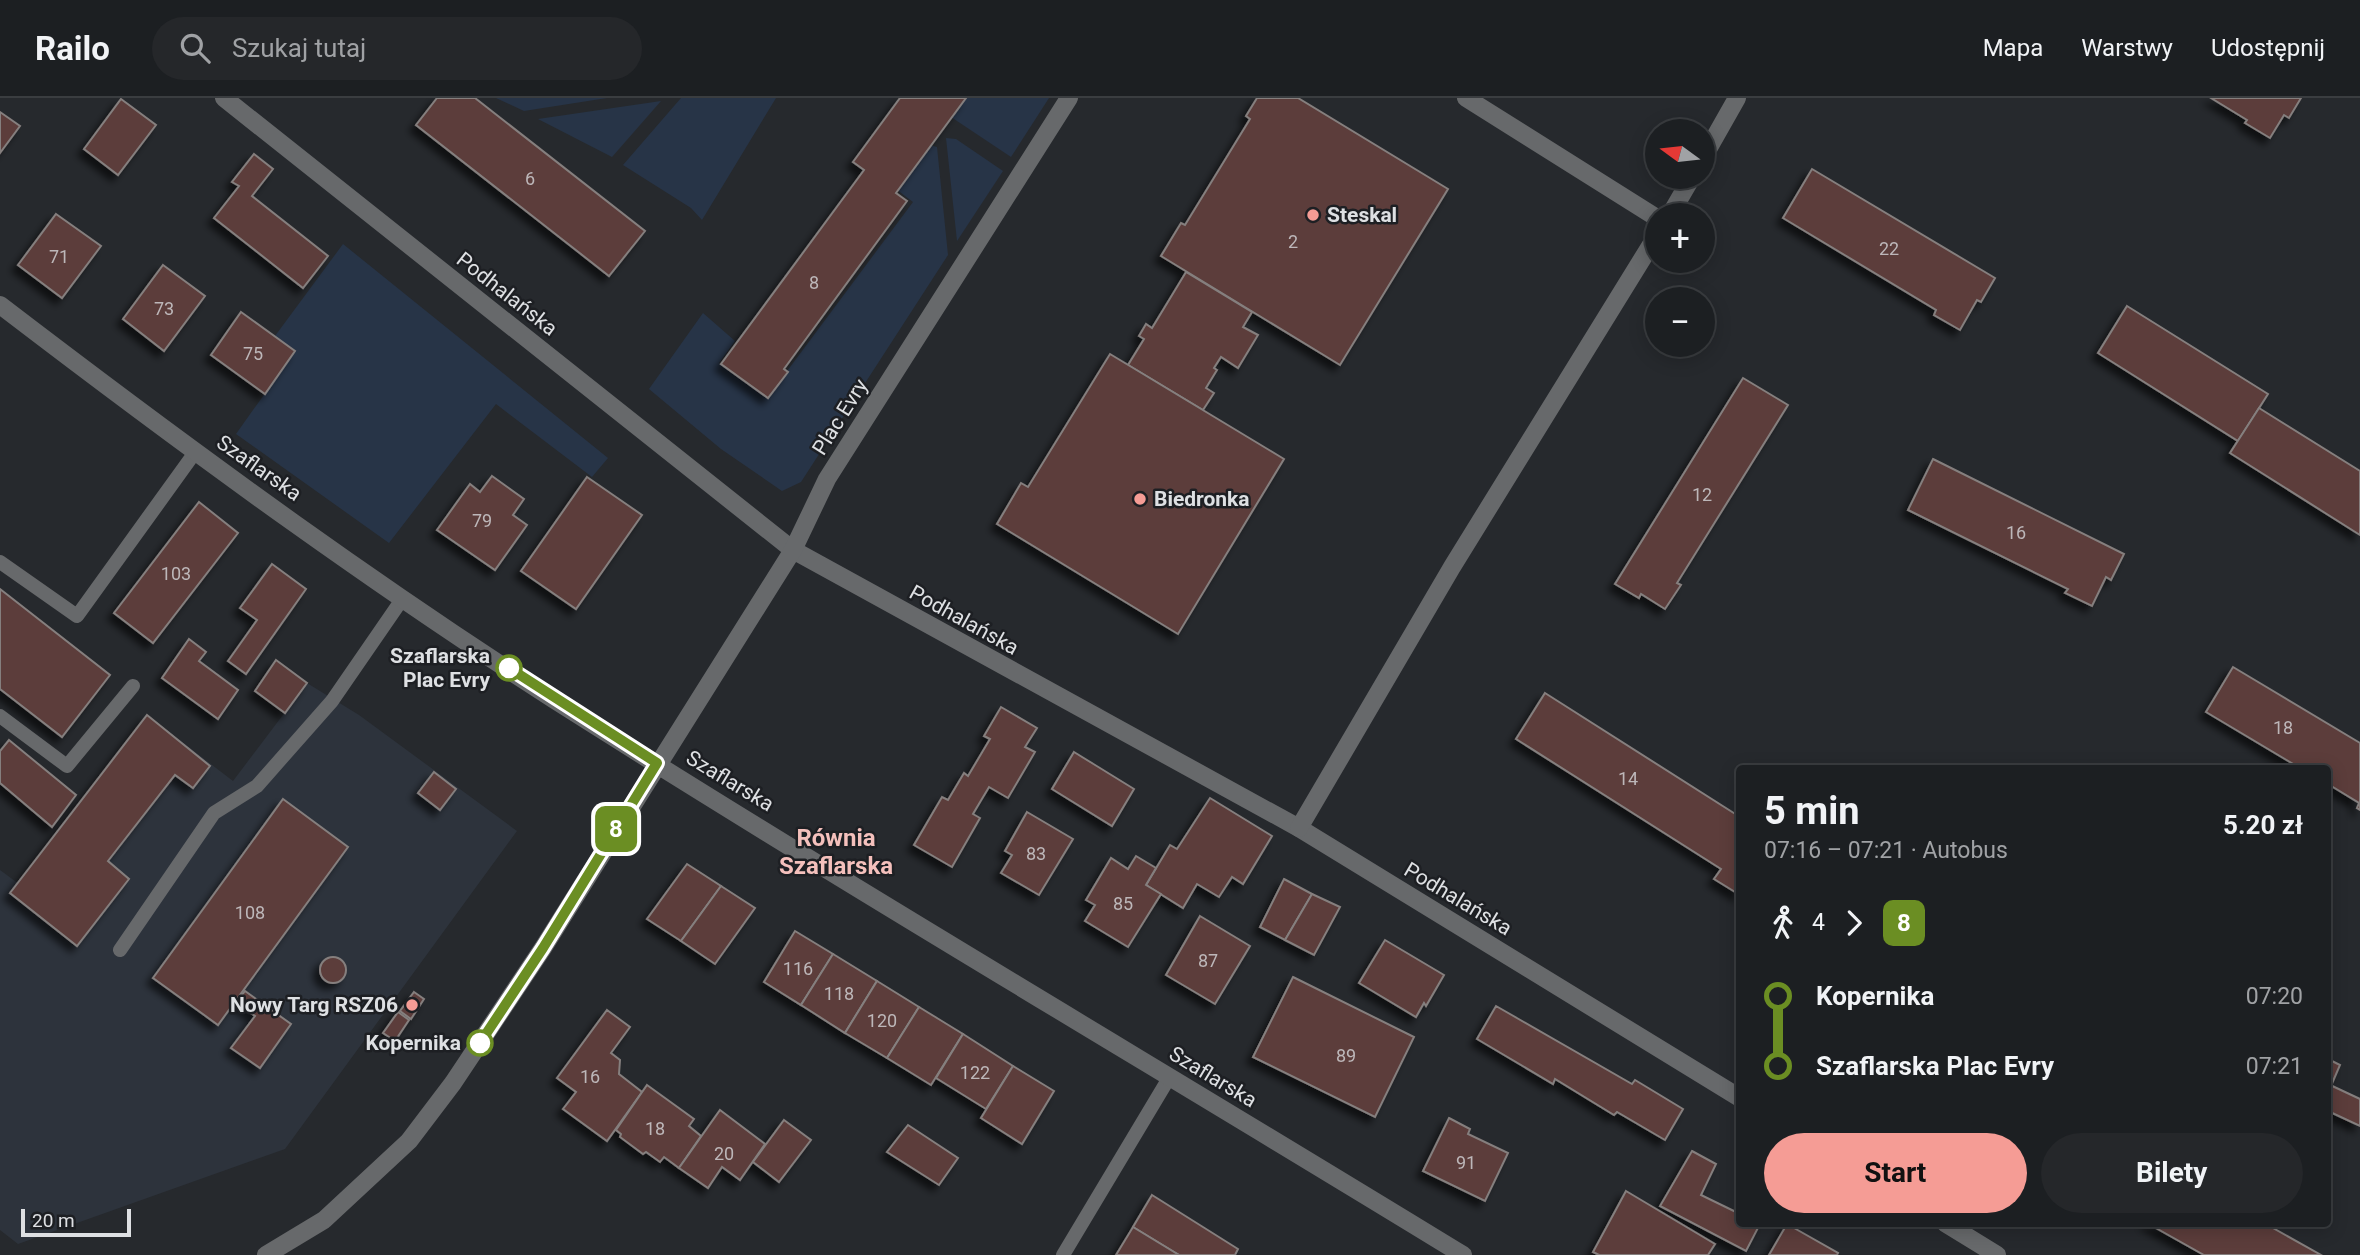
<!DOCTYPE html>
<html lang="pl">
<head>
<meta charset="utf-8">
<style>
  body { margin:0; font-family:Roboto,sans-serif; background:#25272a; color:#f1f3f6; height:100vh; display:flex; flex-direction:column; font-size:26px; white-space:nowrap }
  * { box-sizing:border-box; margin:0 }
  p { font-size:23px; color:#a0a2a5 }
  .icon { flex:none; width:38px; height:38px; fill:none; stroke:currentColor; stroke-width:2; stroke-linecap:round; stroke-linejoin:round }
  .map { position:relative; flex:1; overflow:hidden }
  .details { position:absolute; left:1736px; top:667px; width:595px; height:462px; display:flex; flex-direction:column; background:#1c1f22; border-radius:7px; box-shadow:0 4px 18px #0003,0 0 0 2px #3a3d40 }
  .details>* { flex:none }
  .badge { padding:0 14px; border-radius:10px; font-size:24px; line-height:46px }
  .needle { width:46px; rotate:285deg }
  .tools { position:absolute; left:1645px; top:21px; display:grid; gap:14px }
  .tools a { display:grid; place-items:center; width:70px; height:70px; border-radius:50%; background:#1c1f22; box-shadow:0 4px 18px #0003,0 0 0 2px #3a3d40; font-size:35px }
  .scale { position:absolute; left:21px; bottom:18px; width:110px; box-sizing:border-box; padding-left:7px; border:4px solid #dee0e3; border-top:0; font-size:19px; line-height:24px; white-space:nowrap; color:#dee0e3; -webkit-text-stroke:5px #1d1f23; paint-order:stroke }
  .map>.badge { position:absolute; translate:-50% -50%; box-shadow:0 0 0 4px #fff }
  .legs { display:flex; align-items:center; gap:10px; height:77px; padding:0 28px; font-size:23px }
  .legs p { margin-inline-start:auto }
  .overview { display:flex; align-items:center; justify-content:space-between; height:119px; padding:0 28px }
  h1 { font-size:38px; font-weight:700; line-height:52px }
  .action { display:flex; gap:14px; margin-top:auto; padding:14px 28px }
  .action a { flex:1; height:80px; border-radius:42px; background:#f59c95; color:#111; font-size:28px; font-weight:700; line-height:80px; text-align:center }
  .action a+a { background:#25272a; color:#f1f3f6 }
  ul { padding:0 28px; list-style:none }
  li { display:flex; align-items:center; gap:24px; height:70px; font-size:26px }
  li i { display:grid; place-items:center; width:10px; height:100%; margin:0 9px; background:currentColor }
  li i::after { content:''; width:18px; height:18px; margin:-9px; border:5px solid; border-radius:50%; background:#1c1f22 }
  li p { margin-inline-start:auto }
  li:first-child i { background:linear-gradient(#0000 50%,currentColor 0) }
  li:last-child i { background:linear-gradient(currentColor 50%,#0000 0) }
  header { display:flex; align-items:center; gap:42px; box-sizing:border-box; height:98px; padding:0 35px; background:#1c1f22; border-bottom:2px solid #3a3d40 }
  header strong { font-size:33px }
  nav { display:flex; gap:38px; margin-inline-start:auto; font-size:24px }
  .search { width:490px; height:63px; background:#25272a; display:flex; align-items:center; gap:18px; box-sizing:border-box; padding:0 24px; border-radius:38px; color:#a0a2a5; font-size:26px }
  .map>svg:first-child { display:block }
</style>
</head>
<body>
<header>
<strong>Railo</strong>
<div class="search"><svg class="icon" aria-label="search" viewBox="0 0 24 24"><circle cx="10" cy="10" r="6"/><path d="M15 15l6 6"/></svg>Szukaj tutaj</div>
<nav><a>Mapa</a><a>Warstwy</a><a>Udostępnij</a></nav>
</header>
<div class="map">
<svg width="2360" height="1157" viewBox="0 0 2360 1157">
  <defs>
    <filter id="shadow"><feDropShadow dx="-6" dy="6" stdDeviation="3.5" flood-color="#0009"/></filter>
  </defs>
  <rect width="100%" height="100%" fill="#26292d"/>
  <!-- built -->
  <path fill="#2d333c" d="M307,585L359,617L517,733L285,1051L18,1146L0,1132V772L19,786L147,617L233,683Z"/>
  <!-- green -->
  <g fill="#273447">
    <path d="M496,0H607L524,13Z"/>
    <path d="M681,0H776L702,122L691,110L623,67Z"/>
    <path d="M965,0H1049L1011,59L951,19Z"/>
    <path d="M661,3L612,59L538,21Z"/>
    <path d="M946,40L956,41L1003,73L957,143Z"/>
    <path d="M930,47L937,49L948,157L801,384L782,393L721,351L649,291L703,215L735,243L719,265L767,300L913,104L896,91Z"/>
    <path d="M343,146L608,360L592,379L496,306L389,445L236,336L295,253L275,238Z"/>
  </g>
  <!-- building -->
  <g fill="#5b3d3b" stroke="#857f7e" stroke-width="2" filter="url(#shadow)">
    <path d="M437,0H475L645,133L609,178L416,27Z"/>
    <path d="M900,0H966L896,95L907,103L784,271L788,274L768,300L721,266L864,72L853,64Z"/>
    <path d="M1257,0H1298L1448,91L1340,267L1161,158L1181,125L1185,127L1250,21L1246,18Z"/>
    <path d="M2211,0H2301L2289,20L2284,17L2270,40L2245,25L2247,22Z"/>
    <path d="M121,1L156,27L118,77L84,51Z"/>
    <path d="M0,14L20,28L0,55Z"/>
    <path d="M254,56L273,71L252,98L328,158L303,190L214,120L239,88L232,84Z"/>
    <path d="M1812,71L1995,180L1981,204L1977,202L1960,232L1934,217L1936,212L1783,120Z"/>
    <path d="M56,116L101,148L62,200L18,167Z"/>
    <path d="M163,167L205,198L164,253L123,221Z"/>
    <path d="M1186,174L1252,214L1243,229L1258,237L1238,270L1221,259L1214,270L1217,272L1206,290L1214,295L1203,312L1128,267L1144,241L1139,238L1146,226L1152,230Z"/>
    <path d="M2127,208L2268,296L2238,343L2098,255Z"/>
    <path d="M241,214L295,253L265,296L211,257Z"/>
    <path d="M1110,256L1284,361L1178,536L997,426L1021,385L1028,389Z"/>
    <path d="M1743,280L1788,307L1677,485L1681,487L1665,511L1641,496L1639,500L1615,486Z"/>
    <path d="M2259,310L2360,373V437L2230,355Z"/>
    <path d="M1933,361L2124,456L2111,482L2106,479L2092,508L2065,495L2068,491L1908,412Z"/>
    <path d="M492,378L524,401L513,417L527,427L495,472L437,432L470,386L480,394Z"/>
    <path d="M587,379L642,417L576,511L521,473Z"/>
    <path d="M199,404L238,435L153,545L114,515Z"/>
    <path d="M272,466L306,491L246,576L228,563L257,522L240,510Z"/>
    <path d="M0,491L110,577L62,639L0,591Z"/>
    <path d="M189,541L206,554L199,563L238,592L218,621L162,580Z"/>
    <path d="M276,562L307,585L285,615L255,593Z"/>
    <path d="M2233,569L2360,645V712L2357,710L2359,705L2328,686V670H2300L2206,614Z"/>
    <path d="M1545,595L1740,719V797L1714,781L1721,771L1516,641Z"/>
    <path d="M1001,609L1037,630L1025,649L1035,654L1008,700L989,689L973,716L980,720L952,769L914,747L942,699L948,702L964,675L968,678L990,641L984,638Z"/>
    <path d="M147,617L210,668L193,690L175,677L108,763L129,781L77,848L10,795Z"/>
    <path d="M9,642L76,697L52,729L0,685V653Z"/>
    <path d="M1074,654L1134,691L1112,728L1052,691Z"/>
    <path d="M434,674L456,691L440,712L418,695Z"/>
    <path d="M1210,700L1272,738L1243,786L1232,779L1219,799L1197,786L1183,810L1146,787L1170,747L1177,751Z"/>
    <path d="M283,701L348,749L218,927L153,880Z"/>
    <path d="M1027,714L1073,741L1039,797L1001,775L1012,757L1005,753Z"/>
    <path d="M1136,758L1156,770L1146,787L1161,796L1128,849L1085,823L1095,807L1086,802L1111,760L1128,771Z"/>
    <path d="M687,766L721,788L681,843L647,821Z"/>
    <path d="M1284,781L1312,796L1285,842L1260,829Z"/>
    <path d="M721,788L755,810L715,866L681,843Z"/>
    <path d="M1312,796L1340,809L1314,857L1285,842Z"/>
    <path d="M1200,818L1250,848L1215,906L1166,877Z"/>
    <path d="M795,833L833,856L801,907L764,884Z"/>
    <path d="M1385,842L1444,877L1426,908L1424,905L1416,919L1359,885Z"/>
    <path d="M833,856L877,883L845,935L801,907Z"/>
    <circle cx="333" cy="872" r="13"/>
    <path d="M1293,879L1414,939L1375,1019L1253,959Z"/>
    <path d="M877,883L919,909L887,960L845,935Z"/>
    <path d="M245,893L291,926L260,970L231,950L255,918L236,905Z"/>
    <path d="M414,894L424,901L411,921L400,913Z"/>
    <path d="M1496,908L1632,986L1635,982L1683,1011L1665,1042L1617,1014L1614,1017L1555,981L1553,986L1477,941Z"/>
    <path d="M919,909L963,936L931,987L887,960Z"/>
    <path d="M607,912L630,929L611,955L620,962L619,976L642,994L607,1043L563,1011L576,994L557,980Z"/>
    <path d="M398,914L409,922L395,943L383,935Z"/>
    <path d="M963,936L1013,968L986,1011L936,980Z"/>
    <path d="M2328,961L2340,967L2331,988L2328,986Z"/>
    <path d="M1013,968L1054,993L1022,1046L981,1020Z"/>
    <path d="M2328,986L2360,1001V1028L2328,1013Z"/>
    <path d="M647,987L694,1021L689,1028L701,1038L679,1070L664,1059L660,1064L646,1054L643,1056L620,1039L621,1036L616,1032Z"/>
    <path d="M720,1012L765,1046L740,1082L722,1069L708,1090L679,1070Z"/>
    <path d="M1449,1020L1470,1031L1468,1036L1508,1055L1485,1103L1423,1073Z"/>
    <path d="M784,1022L811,1042L779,1084L753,1064Z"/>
    <path d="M908,1027L958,1060L939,1087L887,1054Z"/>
    <path d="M1692,1053L1716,1066L1701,1097L1740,1116V1125L1760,1126L1746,1153L1660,1108Z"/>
    <path d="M1626,1093L1715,1146L1708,1157H1599L1593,1154Z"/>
    <path d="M1152,1097L1238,1151L1235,1157H1179L1133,1129Z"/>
    <path d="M2147,1125H2264L2321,1157H2204Z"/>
    <path d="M1787,1126L1838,1155L1837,1157H1769Z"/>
    <path d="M1133,1129L1179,1157H1116Z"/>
  </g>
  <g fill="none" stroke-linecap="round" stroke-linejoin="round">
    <!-- service -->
    <g stroke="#67696b" stroke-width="14">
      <path d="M0,464L77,518L196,353"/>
      <path d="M0,618L67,668L133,588"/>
      <path d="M120,852L214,715L257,688L332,603L403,500"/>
      <path d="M1063,1157L1169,980"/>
    </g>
    <!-- minor -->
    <g stroke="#67696b" stroke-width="18">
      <path d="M224,0L793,452L1299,730L1740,1000"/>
      <path d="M1466,0L1657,120"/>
      <path d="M1703,60L1737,0"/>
      <path d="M1670,117L1692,79"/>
      <path d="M1299,730L1452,469L1657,137"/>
      <path d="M1945,1125L1997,1157"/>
      <path d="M266,1157L324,1122L409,1043L453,985L543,850L793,452L827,381L1069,0"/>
    </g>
    <!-- tertiary -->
    <path stroke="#67696b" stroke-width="18" d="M0,207C192,354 389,498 594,627C881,808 1174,980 1463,1157"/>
  </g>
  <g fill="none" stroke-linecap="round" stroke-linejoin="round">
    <defs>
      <path id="line-1" d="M480,945L543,850L657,665L509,570"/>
    </defs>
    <!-- line-1 casing -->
    <use href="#line-1" stroke="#fff" stroke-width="16"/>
    <!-- line-1 -->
    <use href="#line-1" stroke="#6b8e23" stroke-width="10"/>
  </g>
  <!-- markers -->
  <g fill="#f59c95" stroke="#1d1f23" stroke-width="2.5">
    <circle cx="1313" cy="117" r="7"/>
    <circle cx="1140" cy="401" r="7"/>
    <circle cx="412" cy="907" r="7"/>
  </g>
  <g fill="#fff" stroke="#6b8e23" stroke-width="3.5">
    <circle cx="509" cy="570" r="12"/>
    <circle cx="480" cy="945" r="12"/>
  </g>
  <g text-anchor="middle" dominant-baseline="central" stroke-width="5" stroke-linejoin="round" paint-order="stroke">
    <!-- number labels -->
    <g font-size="18" fill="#bdb7b9">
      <text x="530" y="80">6</text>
      <text x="1293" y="143">2</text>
      <text x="1889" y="150">22</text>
      <text x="59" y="158">71</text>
      <text x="814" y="184">8</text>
      <text x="164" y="210">73</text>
      <text x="253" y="255">75</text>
      <text x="1702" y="396">12</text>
      <text x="482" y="422">79</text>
      <text x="2016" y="434">16</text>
      <text x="176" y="475">103</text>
      <text x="2283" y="629">18</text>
      <text x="1628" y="680">14</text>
      <text x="1036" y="755">83</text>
      <text x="1123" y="805">85</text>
      <text x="250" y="814">108</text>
      <text x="1208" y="862">87</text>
      <text x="798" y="870">116</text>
      <text x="839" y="895">118</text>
      <text x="882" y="922">120</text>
      <text x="1346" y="957">89</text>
      <text x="975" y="974">122</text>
      <text x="590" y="978">16</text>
      <text x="655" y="1030">18</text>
      <text x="724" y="1055">20</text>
      <text x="1466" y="1064">91</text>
    </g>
    <!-- poi labels -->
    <g font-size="21" font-weight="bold" fill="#dee0e3" stroke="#1d1f23" text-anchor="start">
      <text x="1327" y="117">Steskal</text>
      <text x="1154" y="401">Biedronka</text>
      <text x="398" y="907" text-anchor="end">Nowy Targ RSZ06</text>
    </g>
    <!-- street labels -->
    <g font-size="21" fill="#dee0e3" stroke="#1d1f23">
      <text transform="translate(507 196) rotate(38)">Podhalańska</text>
      <text transform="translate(840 319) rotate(-58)">Plac Evry</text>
      <text transform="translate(259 370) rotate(35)">Szaflarska</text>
      <text transform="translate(964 522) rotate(29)">Podhalańska</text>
      <text transform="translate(730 683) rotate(31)">Szaflarska</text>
      <text transform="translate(1458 801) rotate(31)">Podhalańska</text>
      <text transform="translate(1213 979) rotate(31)">Szaflarska</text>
    </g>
    <!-- stop labels -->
    <g font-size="21" font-weight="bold" fill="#dee0e3" stroke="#1d1f23" text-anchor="end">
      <text x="490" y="558">Szaflarska<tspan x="490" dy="24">Plac Evry</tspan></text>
      <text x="461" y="945">Kopernika</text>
    </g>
    <!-- quarter labels -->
    <g font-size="24" font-weight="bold" fill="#f4c0bc" stroke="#1d1f23">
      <text x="836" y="740">Równia<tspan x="836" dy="28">Szaflarska</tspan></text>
    </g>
  </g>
</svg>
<div class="tools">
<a><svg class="needle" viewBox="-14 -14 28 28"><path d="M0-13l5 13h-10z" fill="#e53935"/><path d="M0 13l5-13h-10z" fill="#a0a2a5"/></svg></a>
<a>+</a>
<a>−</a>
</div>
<div class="scale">20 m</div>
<b class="badge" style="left:616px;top:731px;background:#6b8e23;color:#fff">8</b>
<section class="details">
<div class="overview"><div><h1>5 min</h1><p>07:16 – 07:21 · Autobus</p></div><b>5.20 zł</b></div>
<div class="legs"><svg class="icon" aria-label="walk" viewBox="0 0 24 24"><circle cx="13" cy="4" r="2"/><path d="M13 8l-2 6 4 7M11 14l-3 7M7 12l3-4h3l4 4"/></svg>4<svg class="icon" aria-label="forward" viewBox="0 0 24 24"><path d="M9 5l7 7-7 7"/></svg><b class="badge" style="background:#6b8e23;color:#fff">8</b></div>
<ul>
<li><i style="color:#6b8e23"></i><b>Kopernika</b><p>07:20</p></li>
<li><i style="color:#6b8e23"></i><b>Szaflarska Plac Evry</b><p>07:21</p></li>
</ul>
<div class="action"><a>Start</a><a>Bilety</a></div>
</section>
</div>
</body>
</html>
